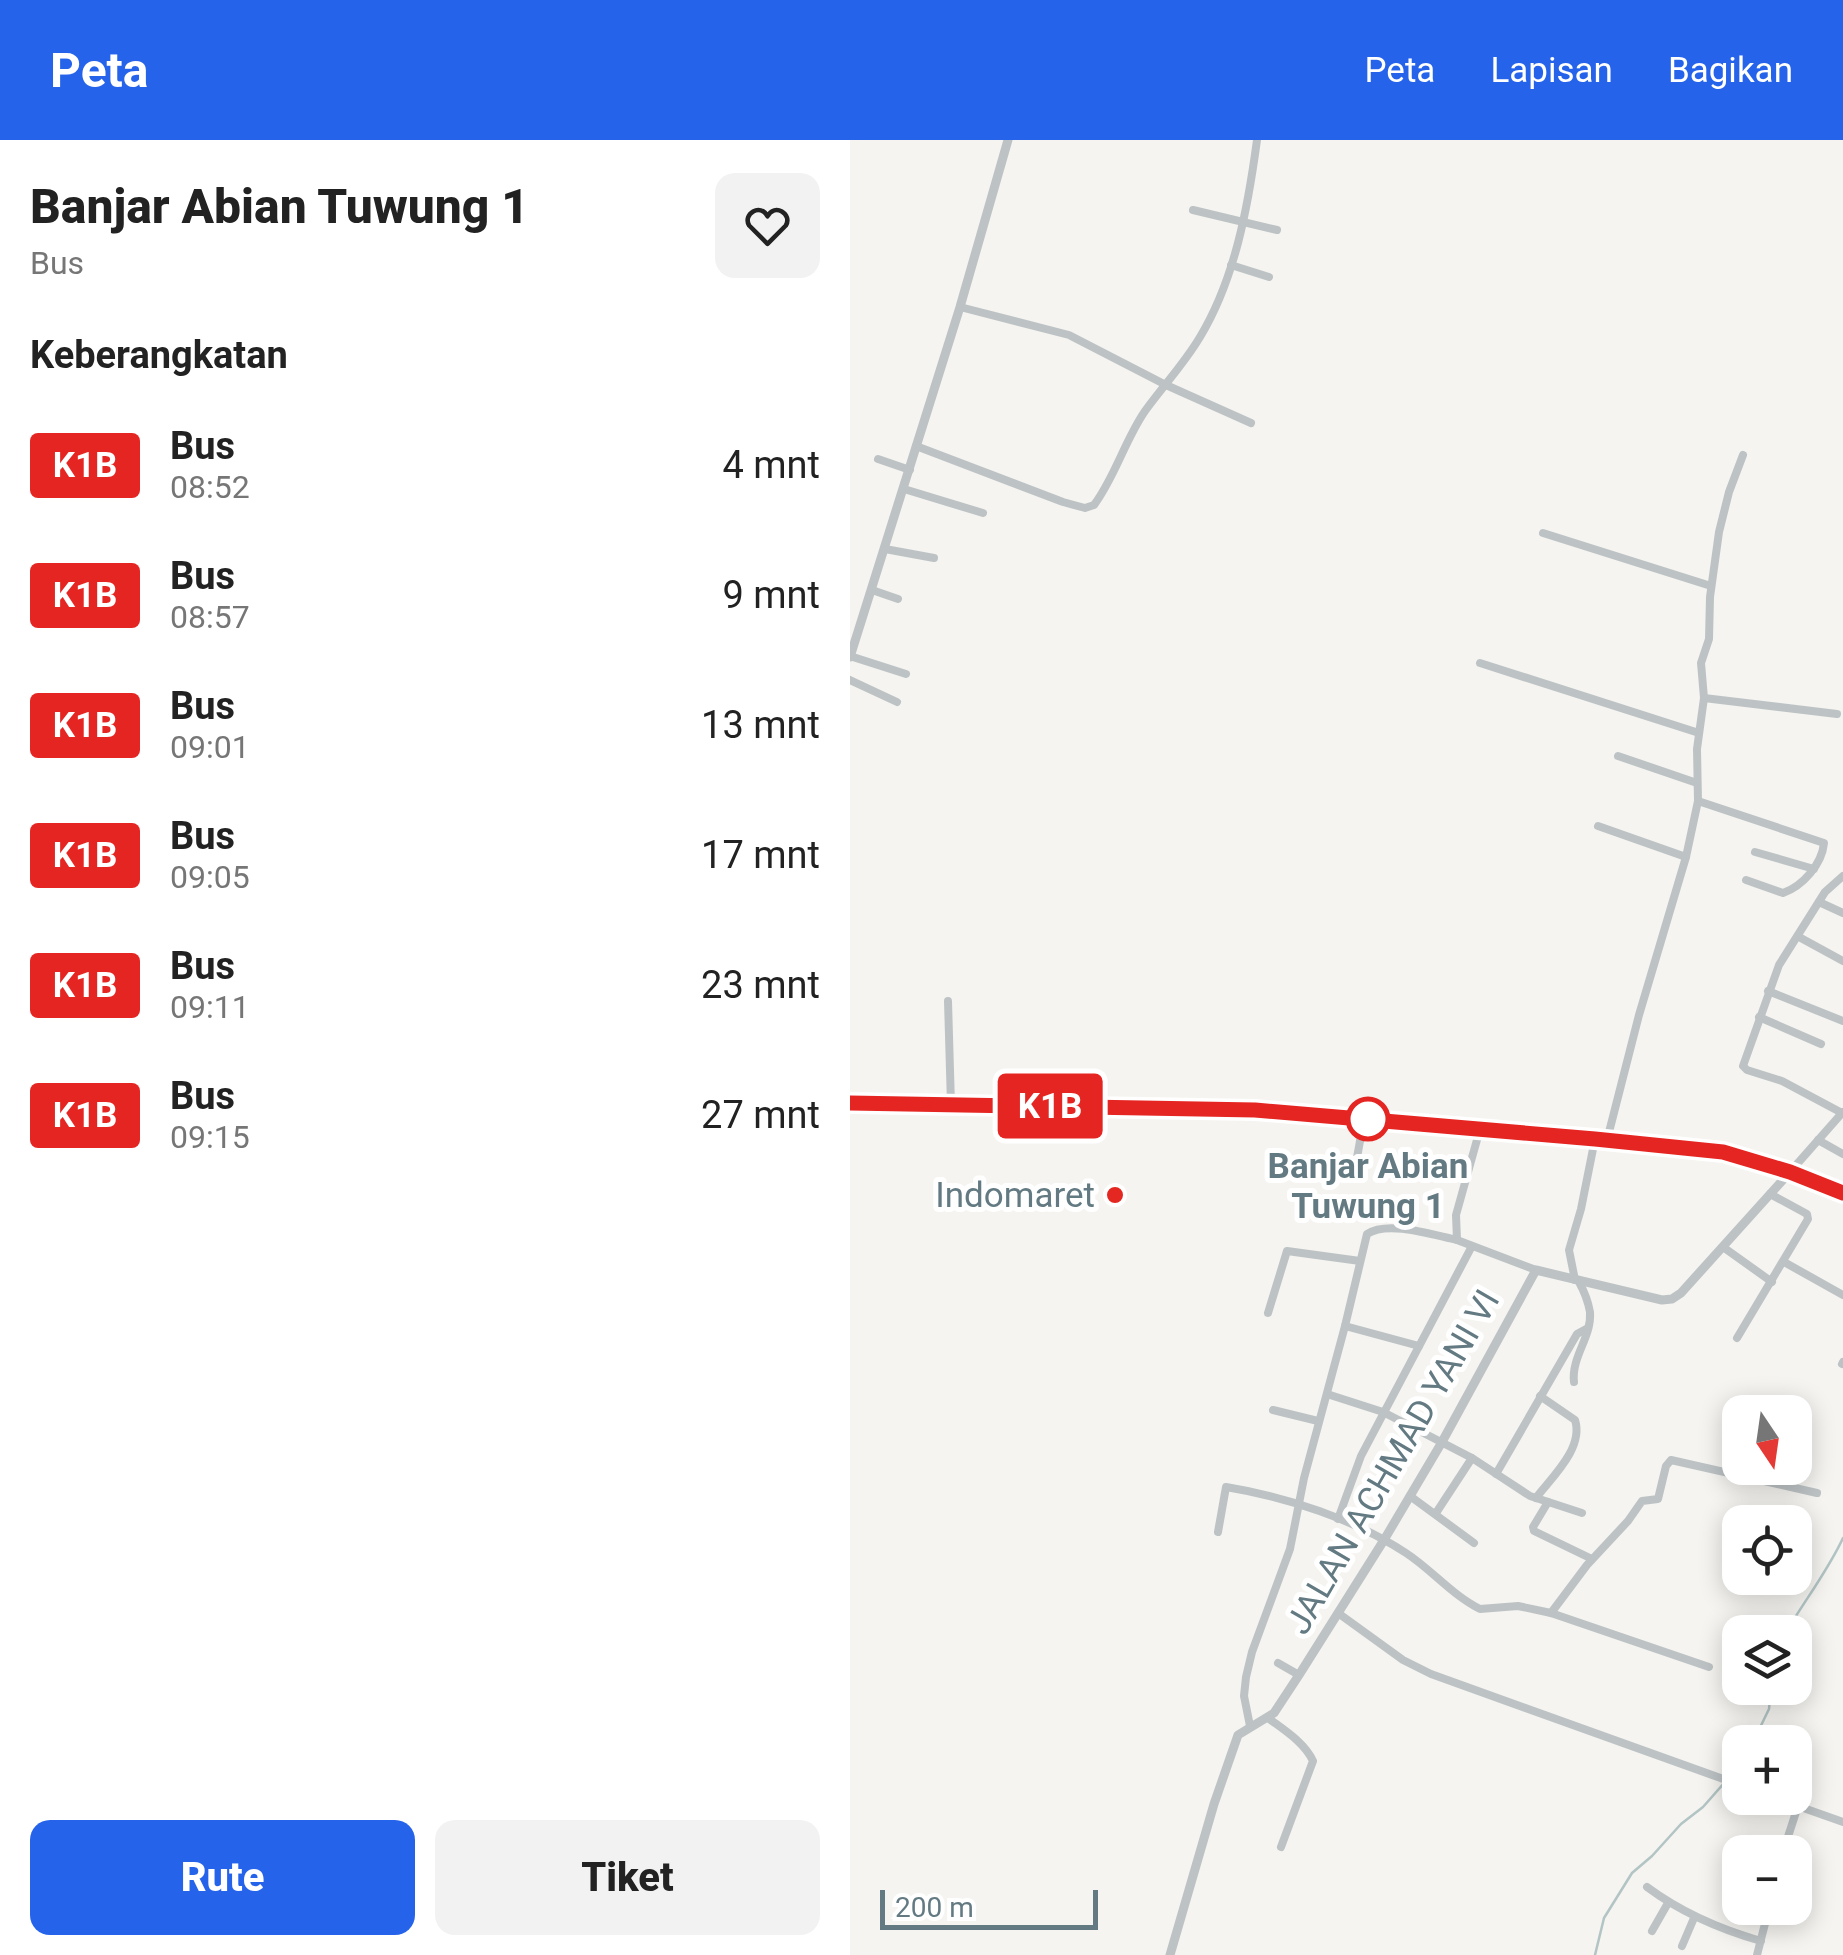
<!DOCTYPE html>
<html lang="id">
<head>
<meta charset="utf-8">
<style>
  body { margin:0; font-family:Roboto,sans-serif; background:#f2f2f2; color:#222; height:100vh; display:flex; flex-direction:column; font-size:38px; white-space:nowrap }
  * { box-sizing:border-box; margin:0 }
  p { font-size:32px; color:#767676 }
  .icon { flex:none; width:55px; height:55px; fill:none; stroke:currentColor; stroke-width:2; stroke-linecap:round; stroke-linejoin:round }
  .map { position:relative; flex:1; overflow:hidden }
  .panel { display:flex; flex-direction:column; background:#fff; width:850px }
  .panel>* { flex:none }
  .badge { padding:0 20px; border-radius:8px; font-size:35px; line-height:65px }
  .needle { width:65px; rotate:167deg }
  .tools { position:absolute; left:872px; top:1255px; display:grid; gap:20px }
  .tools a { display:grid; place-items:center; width:90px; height:90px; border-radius:20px; background:#fff; box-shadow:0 5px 25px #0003; font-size:50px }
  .scale { position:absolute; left:30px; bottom:25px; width:218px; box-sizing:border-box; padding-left:10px; border:5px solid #637a82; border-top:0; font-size:28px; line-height:35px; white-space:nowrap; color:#637a82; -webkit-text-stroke:8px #fff; paint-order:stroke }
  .map>.badge { position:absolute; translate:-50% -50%; box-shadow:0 0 0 5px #fff }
  h2 { padding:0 30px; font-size:38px; line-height:90px }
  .round { display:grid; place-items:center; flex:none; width:105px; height:105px; border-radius:20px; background:#f2f2f2 }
  .headline { display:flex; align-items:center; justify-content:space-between; height:170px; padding:0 30px }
  h1 { font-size:48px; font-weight:800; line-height:75px }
  .action { display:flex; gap:20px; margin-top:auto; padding:20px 30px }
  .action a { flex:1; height:115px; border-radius:20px; background:#2563eb; color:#fff; font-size:40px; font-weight:800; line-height:115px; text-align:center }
  .action a+a { background:#f2f2f2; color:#222 }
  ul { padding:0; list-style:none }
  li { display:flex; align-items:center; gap:30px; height:130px; padding:0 30px }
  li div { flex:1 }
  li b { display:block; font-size:38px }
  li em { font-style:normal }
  li .badge { min-width:110px; font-weight:700; text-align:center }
  header { display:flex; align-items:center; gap:60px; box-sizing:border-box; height:140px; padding:0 50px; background:#2563eb; color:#fff }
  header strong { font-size:48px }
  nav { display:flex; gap:55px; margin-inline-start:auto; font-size:35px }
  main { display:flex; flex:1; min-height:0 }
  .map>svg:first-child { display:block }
</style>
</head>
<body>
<header>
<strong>Peta</strong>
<nav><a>Peta</a><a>Lapisan</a><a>Bagikan</a></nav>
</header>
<main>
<section class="panel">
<div class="headline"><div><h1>Banjar Abian Tuwung 1</h1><p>Bus</p></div><a class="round"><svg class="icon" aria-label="heart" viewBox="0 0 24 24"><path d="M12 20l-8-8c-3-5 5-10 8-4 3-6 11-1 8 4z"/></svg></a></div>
<h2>Keberangkatan</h2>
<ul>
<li><span class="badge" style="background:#e52522;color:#fff">K1B</span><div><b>Bus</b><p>08:52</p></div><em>4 mnt</em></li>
<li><span class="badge" style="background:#e52522;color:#fff">K1B</span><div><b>Bus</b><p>08:57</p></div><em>9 mnt</em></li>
<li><span class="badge" style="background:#e52522;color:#fff">K1B</span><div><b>Bus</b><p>09:01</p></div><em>13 mnt</em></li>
<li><span class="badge" style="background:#e52522;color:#fff">K1B</span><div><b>Bus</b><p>09:05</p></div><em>17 mnt</em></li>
<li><span class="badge" style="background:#e52522;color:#fff">K1B</span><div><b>Bus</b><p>09:11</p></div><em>23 mnt</em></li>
<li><span class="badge" style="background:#e52522;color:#fff">K1B</span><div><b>Bus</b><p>09:15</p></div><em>27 mnt</em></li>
</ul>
<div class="action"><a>Rute</a><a>Tiket</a></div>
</section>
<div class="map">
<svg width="993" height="1815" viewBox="0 0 993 1815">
  <rect width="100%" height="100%" fill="#f5f4f0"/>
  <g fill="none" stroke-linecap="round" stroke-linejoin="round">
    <!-- stream -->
    <g stroke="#b2c4c4" stroke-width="2.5">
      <path d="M936,1492C955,1460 977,1432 993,1398"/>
      <path d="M903,1602L919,1569L921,1548"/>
      <path d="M745,1815L754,1778L782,1733L802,1716L831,1684L853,1667L890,1625"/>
    </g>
    <defs>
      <path id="trunk" d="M0,963L405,971L757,1000L873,1013L940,1032L993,1053"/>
    </defs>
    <!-- trunk casing -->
    <use href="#trunk" stroke="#b1b6b8" stroke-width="14"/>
    <!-- minor -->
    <g stroke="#bdc3c5" stroke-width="8">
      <path d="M343,70L427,90"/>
      <path d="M381,125L419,137"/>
      <path d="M110,167L219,195L316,245L401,283"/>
      <path d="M66,306L213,362L235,368L244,365C265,337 275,300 295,271C313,246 334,224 350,197C385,139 398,67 407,0"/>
      <path d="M28,319L60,330"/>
      <path d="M54,349L133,373"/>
      <path d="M693,393L861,446"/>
      <path d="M35,409L84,418"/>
      <path d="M22,450L48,459"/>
      <path d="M0,516L56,534"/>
      <path d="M630,523L849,593"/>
      <path d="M0,540L47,562"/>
      <path d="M854,558L987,574"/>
      <path d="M768,616L847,643"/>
      <path d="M848,661L974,703C972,724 953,746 933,753L896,740"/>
      <path d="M748,686L836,717"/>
      <path d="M905,712L964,729"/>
      <path d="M969,762L993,773"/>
      <path d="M949,797L993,821"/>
      <path d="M918,851L993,881"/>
      <path d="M98,861L101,965"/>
      <path d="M909,877L971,904"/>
      <path d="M992,973L932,941L897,930L893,926L929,825L975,752L993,736"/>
      <path d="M630,989L606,1075L607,1100L686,1130"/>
      <path d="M757,1000L789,875L836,717L848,661L847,609L854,558L851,523L859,499L860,457L869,392L879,352L893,315"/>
      <path d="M968,1000L993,1014"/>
      <path d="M506,1023L514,979"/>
      <path d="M940,1032L993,972"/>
      <path d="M873,1107L922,1142"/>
      <path d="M934,1122L993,1155"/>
      <path d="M725,1140L719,1110L731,1069L745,999"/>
      <path d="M418,1173L437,1111L510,1121"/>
      <path d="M495,1186L569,1206"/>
      <path d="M887,1198L958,1079L957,1074L920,1054"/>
      <path d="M992,1224L993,1222"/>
      <path d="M724,1242C721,1217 742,1197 740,1172C738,1161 734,1151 729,1142"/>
      <path d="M477,1254L533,1272L622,1318L680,1356L732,1373"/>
      <path d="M423,1270L468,1281"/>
      <path d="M646,1334L727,1194L738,1188"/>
      <path d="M560,1356L624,1403"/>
      <path d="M686,1358C702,1337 734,1308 725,1280L690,1256"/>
      <path d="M698,1362L683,1387L684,1391L742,1419"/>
      <path d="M586,1373L622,1318"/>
      <path d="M488,1379L511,1316L622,1106"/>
      <path d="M368,1392L376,1347C437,1357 504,1379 556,1413C582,1430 602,1455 630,1469L668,1466L701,1473L859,1527"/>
      <path d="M488,1473L553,1520L581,1534L890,1645"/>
      <path d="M701,1473L737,1425L778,1381L792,1361L808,1359L816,1326L821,1320L967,1353"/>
      <path d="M428,1523L449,1535"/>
      <path d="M418,1578C434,1590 454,1602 463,1621L431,1707"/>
      <path d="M400,1586L394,1556L396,1537L402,1512L440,1409L454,1338L495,1186L517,1094C538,1080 583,1095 607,1100"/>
      <path d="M925,1658L993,1682"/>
      <path d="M933,1712L948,1666"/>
      <path d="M797,1747C832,1773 869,1789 911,1801"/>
      <path d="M802,1791L818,1763"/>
      <path d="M832,1806L844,1778"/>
      <path d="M907,1815L919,1768"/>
    </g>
    <!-- tertiary -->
    <g stroke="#bdc3c5" stroke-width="9">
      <path d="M0,517L110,167L158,0"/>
      <path d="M320,1815L364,1664L388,1595L424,1573L449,1535L534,1400L592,1302L686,1130L812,1160L822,1159L831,1153L940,1032"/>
    </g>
    <!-- trunk -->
    <use href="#trunk" stroke="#fff" stroke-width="11"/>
  </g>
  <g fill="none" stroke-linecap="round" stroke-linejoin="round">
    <defs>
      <path id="line" d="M0,963L405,970L745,999L873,1012L940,1032L993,1053"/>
    </defs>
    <!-- line casing -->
    <use href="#line" stroke="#fff" stroke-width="22"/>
    <!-- line -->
    <use href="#line" stroke="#e52522" stroke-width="15"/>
  </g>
  <!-- markers -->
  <circle fill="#fff" stroke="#e52522" stroke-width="5" cx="518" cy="979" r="20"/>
  <circle fill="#e42721" stroke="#fff" stroke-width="4" cx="265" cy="1055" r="10"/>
  <g text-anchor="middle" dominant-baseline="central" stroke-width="10" stroke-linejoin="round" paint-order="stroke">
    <!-- stop labels -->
    <g font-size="35" font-weight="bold" fill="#637a82" stroke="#fff">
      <text x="518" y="1026">Banjar Abian<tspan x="518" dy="40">Tuwung 1</tspan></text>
    </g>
    <!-- poi labels -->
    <g font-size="35" fill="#637a82" stroke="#fff" text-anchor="end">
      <text x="245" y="1055">Indomaret</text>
    </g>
    <!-- street labels -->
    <g font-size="35" fill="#637a82" stroke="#fff">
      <text transform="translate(543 1322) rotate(-60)">JALAN ACHMAD YANI VI</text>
    </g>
  </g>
</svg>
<div class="tools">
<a><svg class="needle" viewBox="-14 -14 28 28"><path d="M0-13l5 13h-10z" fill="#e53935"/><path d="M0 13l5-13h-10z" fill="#767676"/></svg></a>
<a><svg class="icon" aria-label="locate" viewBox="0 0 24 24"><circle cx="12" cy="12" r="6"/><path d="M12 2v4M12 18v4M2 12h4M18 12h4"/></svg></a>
<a><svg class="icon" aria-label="layers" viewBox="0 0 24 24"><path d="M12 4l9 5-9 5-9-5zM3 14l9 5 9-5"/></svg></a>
<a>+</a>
<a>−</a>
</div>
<div class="scale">200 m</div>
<b class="badge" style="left:200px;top:966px;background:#e52522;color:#fff">K1B</b>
</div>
</main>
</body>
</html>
